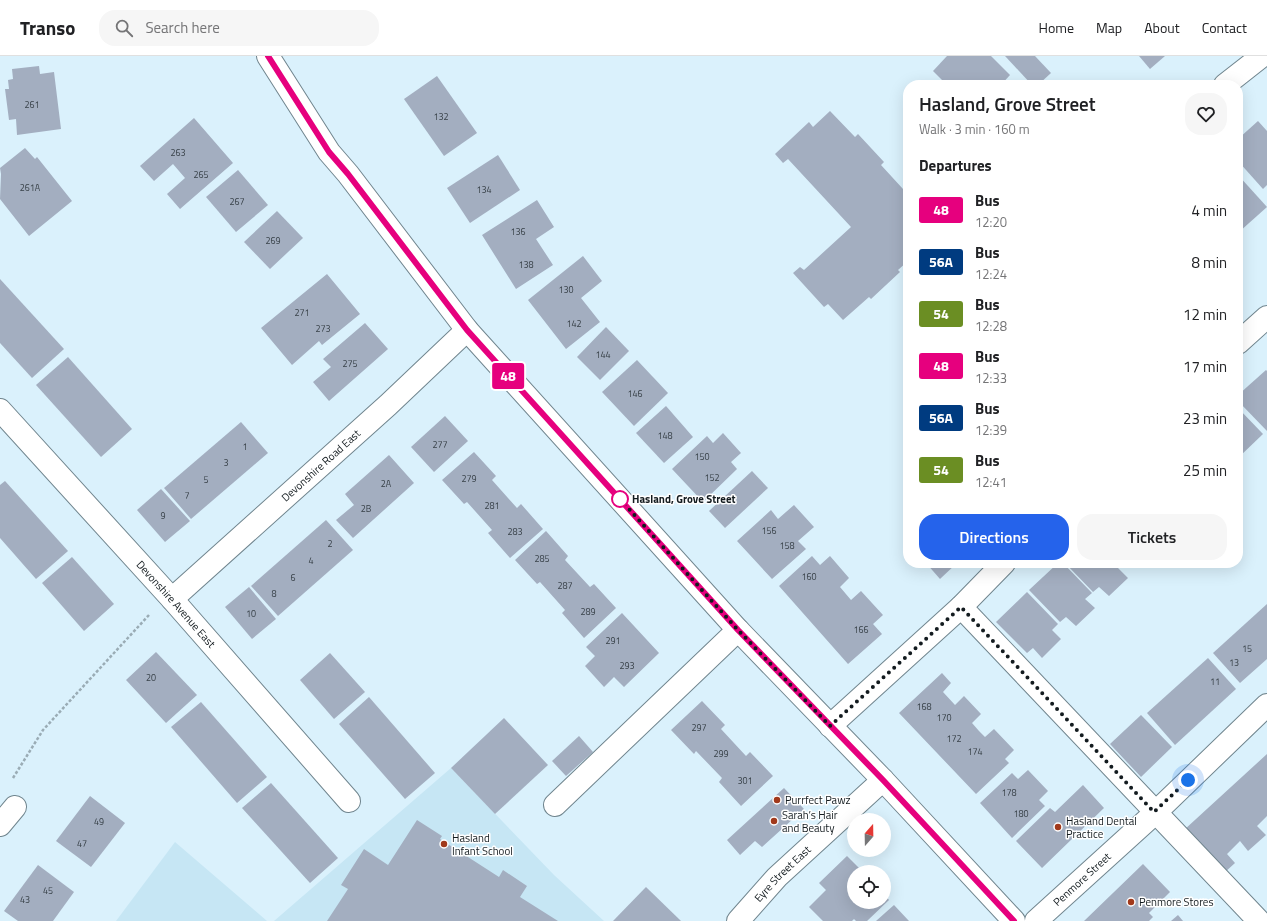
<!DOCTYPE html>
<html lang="en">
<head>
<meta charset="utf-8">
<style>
  body { margin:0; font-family:"Titillium Web",sans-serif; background:#f6f6f6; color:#202124; height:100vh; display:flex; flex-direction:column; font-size:15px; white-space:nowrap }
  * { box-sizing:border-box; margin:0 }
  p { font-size:13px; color:#757577 }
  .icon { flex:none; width:22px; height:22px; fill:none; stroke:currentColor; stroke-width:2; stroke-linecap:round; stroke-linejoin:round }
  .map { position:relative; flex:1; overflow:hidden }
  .details { position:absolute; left:903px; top:24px; width:340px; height:488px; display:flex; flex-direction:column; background:#fff; border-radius:16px; box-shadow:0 4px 16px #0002 }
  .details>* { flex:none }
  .badge { padding:0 8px; border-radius:3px; font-size:14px; line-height:26px }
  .needle { width:26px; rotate:20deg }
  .controls { position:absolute; left:847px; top:757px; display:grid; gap:8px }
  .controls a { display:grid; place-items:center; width:44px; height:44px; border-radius:50%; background:#fff; box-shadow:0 4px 16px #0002; font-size:20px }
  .you { position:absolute; width:20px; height:20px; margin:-10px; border:3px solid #fff; border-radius:50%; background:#1a73e8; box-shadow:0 0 0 6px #1a73e833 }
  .map>.badge { position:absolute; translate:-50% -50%; box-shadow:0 0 0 2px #fff }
  h2 { padding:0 16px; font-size:15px; line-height:36px }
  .round { display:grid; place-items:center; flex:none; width:42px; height:42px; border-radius:16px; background:#f6f6f6 }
  .overview { display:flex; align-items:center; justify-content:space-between; height:68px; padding:0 16px }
  h1 { font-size:19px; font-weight:600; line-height:30px }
  .cta { display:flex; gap:8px; margin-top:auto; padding:8px 16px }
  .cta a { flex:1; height:46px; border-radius:16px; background:#2563eb; color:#fff; font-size:16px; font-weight:600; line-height:46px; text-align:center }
  .cta a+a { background:#f6f6f6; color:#202124 }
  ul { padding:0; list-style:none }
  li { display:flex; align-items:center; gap:12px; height:52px; padding:0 16px }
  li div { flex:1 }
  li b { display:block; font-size:15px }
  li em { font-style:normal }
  li .badge { min-width:44px; font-weight:700; text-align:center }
  header { display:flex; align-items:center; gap:24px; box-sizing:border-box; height:56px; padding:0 20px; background:#fff; border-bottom:1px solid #e0e0e0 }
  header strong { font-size:19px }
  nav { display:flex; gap:22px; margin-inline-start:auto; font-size:14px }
  .search { width:280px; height:36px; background:#f6f6f6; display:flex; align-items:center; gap:10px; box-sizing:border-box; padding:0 14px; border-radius:16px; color:#757577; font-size:15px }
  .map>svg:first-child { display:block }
</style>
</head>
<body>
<header>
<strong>Transo</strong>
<div class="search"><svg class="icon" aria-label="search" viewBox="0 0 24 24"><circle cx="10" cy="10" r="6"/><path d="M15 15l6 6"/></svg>Search here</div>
<nav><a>Home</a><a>Map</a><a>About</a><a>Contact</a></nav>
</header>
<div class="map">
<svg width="1267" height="865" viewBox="0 0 1267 865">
  <rect width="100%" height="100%" fill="#daf1fc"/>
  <!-- built -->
  <g fill="#c6e6f4">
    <path d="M451,712L554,819L604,865H274Z"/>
    <path d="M175,786L267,865H116Z"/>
  </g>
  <!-- building -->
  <g fill="#a3aec0">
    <path d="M947,0H991L1010,19L1001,29H947L933,15Z"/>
    <path d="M1005,0H1035L1051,17L1038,29H1032Z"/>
    <path d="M1139,0H1165L1150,13Z"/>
    <path d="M39,10L40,18L54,16L61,73L17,79L16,63L9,64L5,33H9L8,24L13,23L12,13Z"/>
    <path d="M437,20L477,77L444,100L404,43Z"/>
    <path d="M830,55L855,81L858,78L884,106L881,109L903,133L908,128V205L898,214L900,216L871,243L869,241L843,264L828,248L824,251L793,217L800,211L804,214L851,171L788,103L783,107L775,98L809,66L813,71Z"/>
    <path d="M194,62L233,107L180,153L167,138L185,122L173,108L154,125L140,110Z"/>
    <path d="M1258,65L1267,75V129L1263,133L1238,105V83Z"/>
    <path d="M25,92L35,103L37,101L72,145L29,180L0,143L1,118L0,112Z"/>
    <path d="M498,99L520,134L470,167L447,132Z"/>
    <path d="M238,114L268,149L236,176L206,141Z"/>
    <path d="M1238,119L1267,151L1239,176L1238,174Z"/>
    <path d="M537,144L554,171L536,183L553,209L516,233L482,179Z"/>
    <path d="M277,155L303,182L270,213L244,186Z"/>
    <path d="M583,200L602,225L581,242L600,266L566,293L528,244Z"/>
    <path d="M327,218L360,258L322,289L319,285L292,309L261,272Z"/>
    <path d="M0,223L64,293L32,322L0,287Z"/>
    <path d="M365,267L388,293L329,345L313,326L331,311L323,303Z"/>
    <path d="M606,271L629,295L600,324L577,301Z"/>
    <path d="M68,301L132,373L101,401L36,329Z"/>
    <path d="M637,304L668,337L634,370L602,336Z"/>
    <path d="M1266,314L1267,315V375L1238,345V339Z"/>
    <path d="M666,350L693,381L664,407L636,377Z"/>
    <path d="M1238,352L1263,378L1238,402Z"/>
    <path d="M445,360L468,385L434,416L411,391Z"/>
    <path d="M241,366L268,397L191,463L164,432Z"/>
    <path d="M723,377L741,397L731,406L737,413L703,446L672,413L707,380L713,387Z"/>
    <path d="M474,396L496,420L492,424L517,452L521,448L543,473L510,502L488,477L492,474L467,446L464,448L442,424Z"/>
    <path d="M389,399L414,427L353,482L336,464L354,449L345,438Z"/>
    <path d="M752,415L768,432L725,472L709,455Z"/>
    <path d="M5,425L68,495L36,523L0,482V429Z"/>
    <path d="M161,433L190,465L165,486L137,454Z"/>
    <path d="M794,449L814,471L798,485L806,493L772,523L737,485L771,454L778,463Z"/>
    <path d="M326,464L353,494L278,560L251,530Z"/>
    <path d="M546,475L568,500L565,504L590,531L594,528L616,552L584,582L562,557L565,554L540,526L537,528L515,504Z"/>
    <path d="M812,500L820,509L830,500L849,522L840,531L851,544L861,535L883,559L873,568L882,578L848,608L779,530Z"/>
    <path d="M72,501L114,548L84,575L42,527Z"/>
    <path d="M926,507H957L940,523Z"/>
    <path d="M1058,507H1063L1092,537L1085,543L1095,552L1076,570L1066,561L1060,566L1029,534Z"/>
    <path d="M1065,507H1124L1118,512L1128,522L1109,540L1099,531L1093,536Z"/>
    <path d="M249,531L276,563L252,583L225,551Z"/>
    <path d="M1027,536L1058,568L1052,574L1061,583L1042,602L1033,592L1027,597L996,566Z"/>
    <path d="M1267,548V603L1240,627L1213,597Z"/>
    <path d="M622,557L659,597L624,631L614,621L604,631L585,610L595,600L586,591Z"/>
    <path d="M156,596L197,639L166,667L126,624Z"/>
    <path d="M330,597L365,636L334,663L300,624Z"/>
    <path d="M1208,602L1236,633L1175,689L1147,657Z"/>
    <path d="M942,617L951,627L943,636L955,649L964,640L981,658L972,667L979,675L985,681L994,673L1014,694L1005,703L1009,707L976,738L899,657Z"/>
    <path d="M369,641L435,717L405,743L339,668Z"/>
    <path d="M702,645L725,669L721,673L746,700L750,696L773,720L741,750L719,726L722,722L696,695L694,698L671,674Z"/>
    <path d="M201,646L267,721L237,747L171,671Z"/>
    <path d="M1141,659L1172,691L1141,721L1110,688Z"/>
    <path d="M504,662L548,709L495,758L451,712Z"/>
    <path d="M579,680L593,696L566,720L552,705Z"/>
    <path d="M1267,698V760L1257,770L1266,779L1248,795L1240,785L1227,798L1235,807L1224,817L1184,774Z"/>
    <path d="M1028,714L1048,735L1039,744L1045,750L1012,782L980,747L1012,717L1018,723Z"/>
    <path d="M271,727L338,802L310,827L242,752Z"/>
    <path d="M1083,729L1104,752L1042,812L1016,785L1050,752L1055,756Z"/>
    <path d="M784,732L804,753L762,791L755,785L740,799L727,784Z"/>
    <path d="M90,740L125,767L91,811L56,785Z"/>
    <path d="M417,764L442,780L440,783L499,821L503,814L527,830L520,841L558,865H327L348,833L341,829L364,793L388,809Z"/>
    <path d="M847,800L863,816H854V846H884V838L889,844L867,865H856L854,863L852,865H823L809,851L826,834L819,827Z"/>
    <path d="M1143,808L1170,836L1149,857L1153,861L1149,865H1084Z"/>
    <path d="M38,809L74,836L53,865H18L4,855Z"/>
    <path d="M646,831L681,865H613Z"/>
    <path d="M894,849L909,865H876Z"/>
    <path d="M1178,859L1183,865H1171Z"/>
  </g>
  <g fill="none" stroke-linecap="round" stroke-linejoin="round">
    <defs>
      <g id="minor">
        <path d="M1225,29L1262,0"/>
        <path d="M1238,287L1267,261"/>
        <path id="s1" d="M0,354L172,543L349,745"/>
        <path id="s2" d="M172,543L388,349L467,274"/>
        <path d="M961,551L1259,865"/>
        <path d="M830,670L961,551L1004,507"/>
        <path d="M555,749L738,574"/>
        <path d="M0,769L15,751"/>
        <path id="s3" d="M738,865L777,821L883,724"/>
        <path id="s4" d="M1036,865L1155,757L1267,649"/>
      </g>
      <path id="major" d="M268,0L329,96L348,118L467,274L738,574L883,724L1014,865"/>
    </defs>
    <!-- minor casing -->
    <use href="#minor" stroke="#70858e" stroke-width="24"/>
    <!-- major casing -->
    <use href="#major" stroke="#70858e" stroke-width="24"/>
    <!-- path -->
    <path stroke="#9aacb5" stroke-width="2.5" stroke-dasharray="3 2" stroke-linecap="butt" d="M13,722L43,674L149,559"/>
    <!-- minor -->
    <use href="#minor" stroke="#fff" stroke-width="22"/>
    <!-- major -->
    <use href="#major" stroke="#fff" stroke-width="22"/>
  </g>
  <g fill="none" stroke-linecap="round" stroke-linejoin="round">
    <defs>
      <path id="line" d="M268,0L329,96L348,118L467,274L738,574L883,724L1014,865"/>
    </defs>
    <!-- line casing -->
    <use href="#line" stroke="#fff" stroke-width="9"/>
    <!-- line -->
    <use href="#line" stroke="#e6007e" stroke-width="6"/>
    <!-- walk -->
    <path stroke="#131b1f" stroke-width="4" stroke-dasharray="0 7.2" d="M620,443L738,574L830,670L961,551L1154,756L1188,724"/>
  </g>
  <!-- markers -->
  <circle fill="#fff" stroke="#e6007e" stroke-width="2" cx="620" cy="443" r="8"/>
  <g fill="#a1391b" stroke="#fff" stroke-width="1.5">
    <circle cx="777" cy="744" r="4"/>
    <circle cx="774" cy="765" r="4"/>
    <circle cx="1058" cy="771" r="4"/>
    <circle cx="444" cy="788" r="4"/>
    <circle cx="1131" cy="846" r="4"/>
  </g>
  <g text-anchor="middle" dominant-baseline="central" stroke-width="3" stroke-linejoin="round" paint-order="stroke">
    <!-- number labels -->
    <g font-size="9" fill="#374047">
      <text x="32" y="48">261</text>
      <text x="441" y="60">132</text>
      <text x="178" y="96">263</text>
      <text x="201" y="118">265</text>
      <text x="30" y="131">261A</text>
      <text x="484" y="133">134</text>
      <text x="237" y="145">267</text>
      <text x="518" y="175">136</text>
      <text x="273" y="184">269</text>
      <text x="526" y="208">138</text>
      <text x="566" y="233">130</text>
      <text x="302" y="256">271</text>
      <text x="574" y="267">142</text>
      <text x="323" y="272">273</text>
      <text x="603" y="298">144</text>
      <text x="350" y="307">275</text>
      <text x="635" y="337">146</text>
      <text x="665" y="379">148</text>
      <text x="440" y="388">277</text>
      <text x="245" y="390">1</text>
      <text x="702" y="400">150</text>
      <text x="226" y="406">3</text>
      <text x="712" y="421">152</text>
      <text x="469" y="422">279</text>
      <text x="206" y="423">5</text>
      <text x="386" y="427">2A</text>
      <text x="187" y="439">7</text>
      <text x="492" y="449">281</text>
      <text x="366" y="452">2B</text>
      <text x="163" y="459">9</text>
      <text x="769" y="474">156</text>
      <text x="515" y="475">283</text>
      <text x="330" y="487">2</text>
      <text x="787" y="489">158</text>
      <text x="542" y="502">285</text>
      <text x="311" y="504">4</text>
      <text x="809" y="520">160</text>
      <text x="293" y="521">6</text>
      <text x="565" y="529">287</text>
      <text x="274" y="537">8</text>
      <text x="588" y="555">289</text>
      <text x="251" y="557">10</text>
      <text x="861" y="573">166</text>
      <text x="613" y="584">291</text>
      <text x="1247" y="592">15</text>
      <text x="1234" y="606">13</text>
      <text x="627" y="609">293</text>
      <text x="151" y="621">20</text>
      <text x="1215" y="625">11</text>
      <text x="924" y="650">168</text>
      <text x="944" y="661">170</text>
      <text x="699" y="671">297</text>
      <text x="954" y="682">172</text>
      <text x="975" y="695">174</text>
      <text x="721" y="697">299</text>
      <text x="745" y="724">301</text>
      <text x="1009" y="736">178</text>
      <text x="1021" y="757">180</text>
      <text x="99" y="765">49</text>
      <text x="82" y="787">47</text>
      <text x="48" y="834">45</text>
      <text x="25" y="843">43</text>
    </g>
    <!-- street labels -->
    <g font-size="11" fill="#131b1f" stroke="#fff">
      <text stroke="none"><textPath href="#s2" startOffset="200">Devonshire Road East</textPath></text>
      <text stroke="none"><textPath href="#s1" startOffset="262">Devonshire Avenue East</textPath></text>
      <text stroke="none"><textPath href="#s3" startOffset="65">Eyre Street East</textPath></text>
      <text stroke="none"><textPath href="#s4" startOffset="62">Penmore Street</textPath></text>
    </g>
    <!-- stop labels -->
    <g font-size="11" font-weight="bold" fill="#131b1f" stroke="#fff" text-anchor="start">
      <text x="632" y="443">Hasland, Grove Street</text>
    </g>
    <!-- poi labels -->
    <g font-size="11" fill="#131b1f" stroke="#fff" text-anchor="start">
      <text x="785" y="744">Purrfect Pawz</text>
      <text x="782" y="759">Sarah’s Hair<tspan x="782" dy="13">and Beauty</tspan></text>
      <text x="1066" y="765">Hasland Dental<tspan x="1066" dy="13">Practice</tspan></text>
      <text x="452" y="782">Hasland<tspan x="452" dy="13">Infant School</tspan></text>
      <text x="1139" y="846">Penmore Stores</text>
    </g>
  </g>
</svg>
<div class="controls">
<a><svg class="needle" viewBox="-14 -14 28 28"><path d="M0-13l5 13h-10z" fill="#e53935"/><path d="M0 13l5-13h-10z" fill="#757577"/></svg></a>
<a><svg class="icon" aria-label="locate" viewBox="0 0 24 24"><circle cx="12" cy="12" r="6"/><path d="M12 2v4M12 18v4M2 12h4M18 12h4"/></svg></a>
</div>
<div class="you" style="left:1188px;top:724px"></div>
<b class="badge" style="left:508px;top:320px;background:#e6007e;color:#fff">48</b>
<section class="details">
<div class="overview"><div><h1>Hasland, Grove Street</h1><p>Walk · 3 min · 160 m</p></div><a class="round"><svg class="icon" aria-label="heart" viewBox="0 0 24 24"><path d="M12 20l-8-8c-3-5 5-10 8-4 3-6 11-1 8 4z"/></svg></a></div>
<h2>Departures</h2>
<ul>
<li><span class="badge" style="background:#e6007e;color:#fff">48</span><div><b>Bus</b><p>12:20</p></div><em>4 min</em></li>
<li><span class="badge" style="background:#003b80;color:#fff">56A</span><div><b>Bus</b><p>12:24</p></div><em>8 min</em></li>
<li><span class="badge" style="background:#6b8e23;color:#fff">54</span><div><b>Bus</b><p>12:28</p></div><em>12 min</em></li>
<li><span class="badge" style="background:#e6007e;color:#fff">48</span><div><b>Bus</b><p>12:33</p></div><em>17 min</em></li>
<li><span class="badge" style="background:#003b80;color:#fff">56A</span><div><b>Bus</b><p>12:39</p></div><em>23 min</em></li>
<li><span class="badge" style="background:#6b8e23;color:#fff">54</span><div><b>Bus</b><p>12:41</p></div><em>25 min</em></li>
</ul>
<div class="cta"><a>Directions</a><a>Tickets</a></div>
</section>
</div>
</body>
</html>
